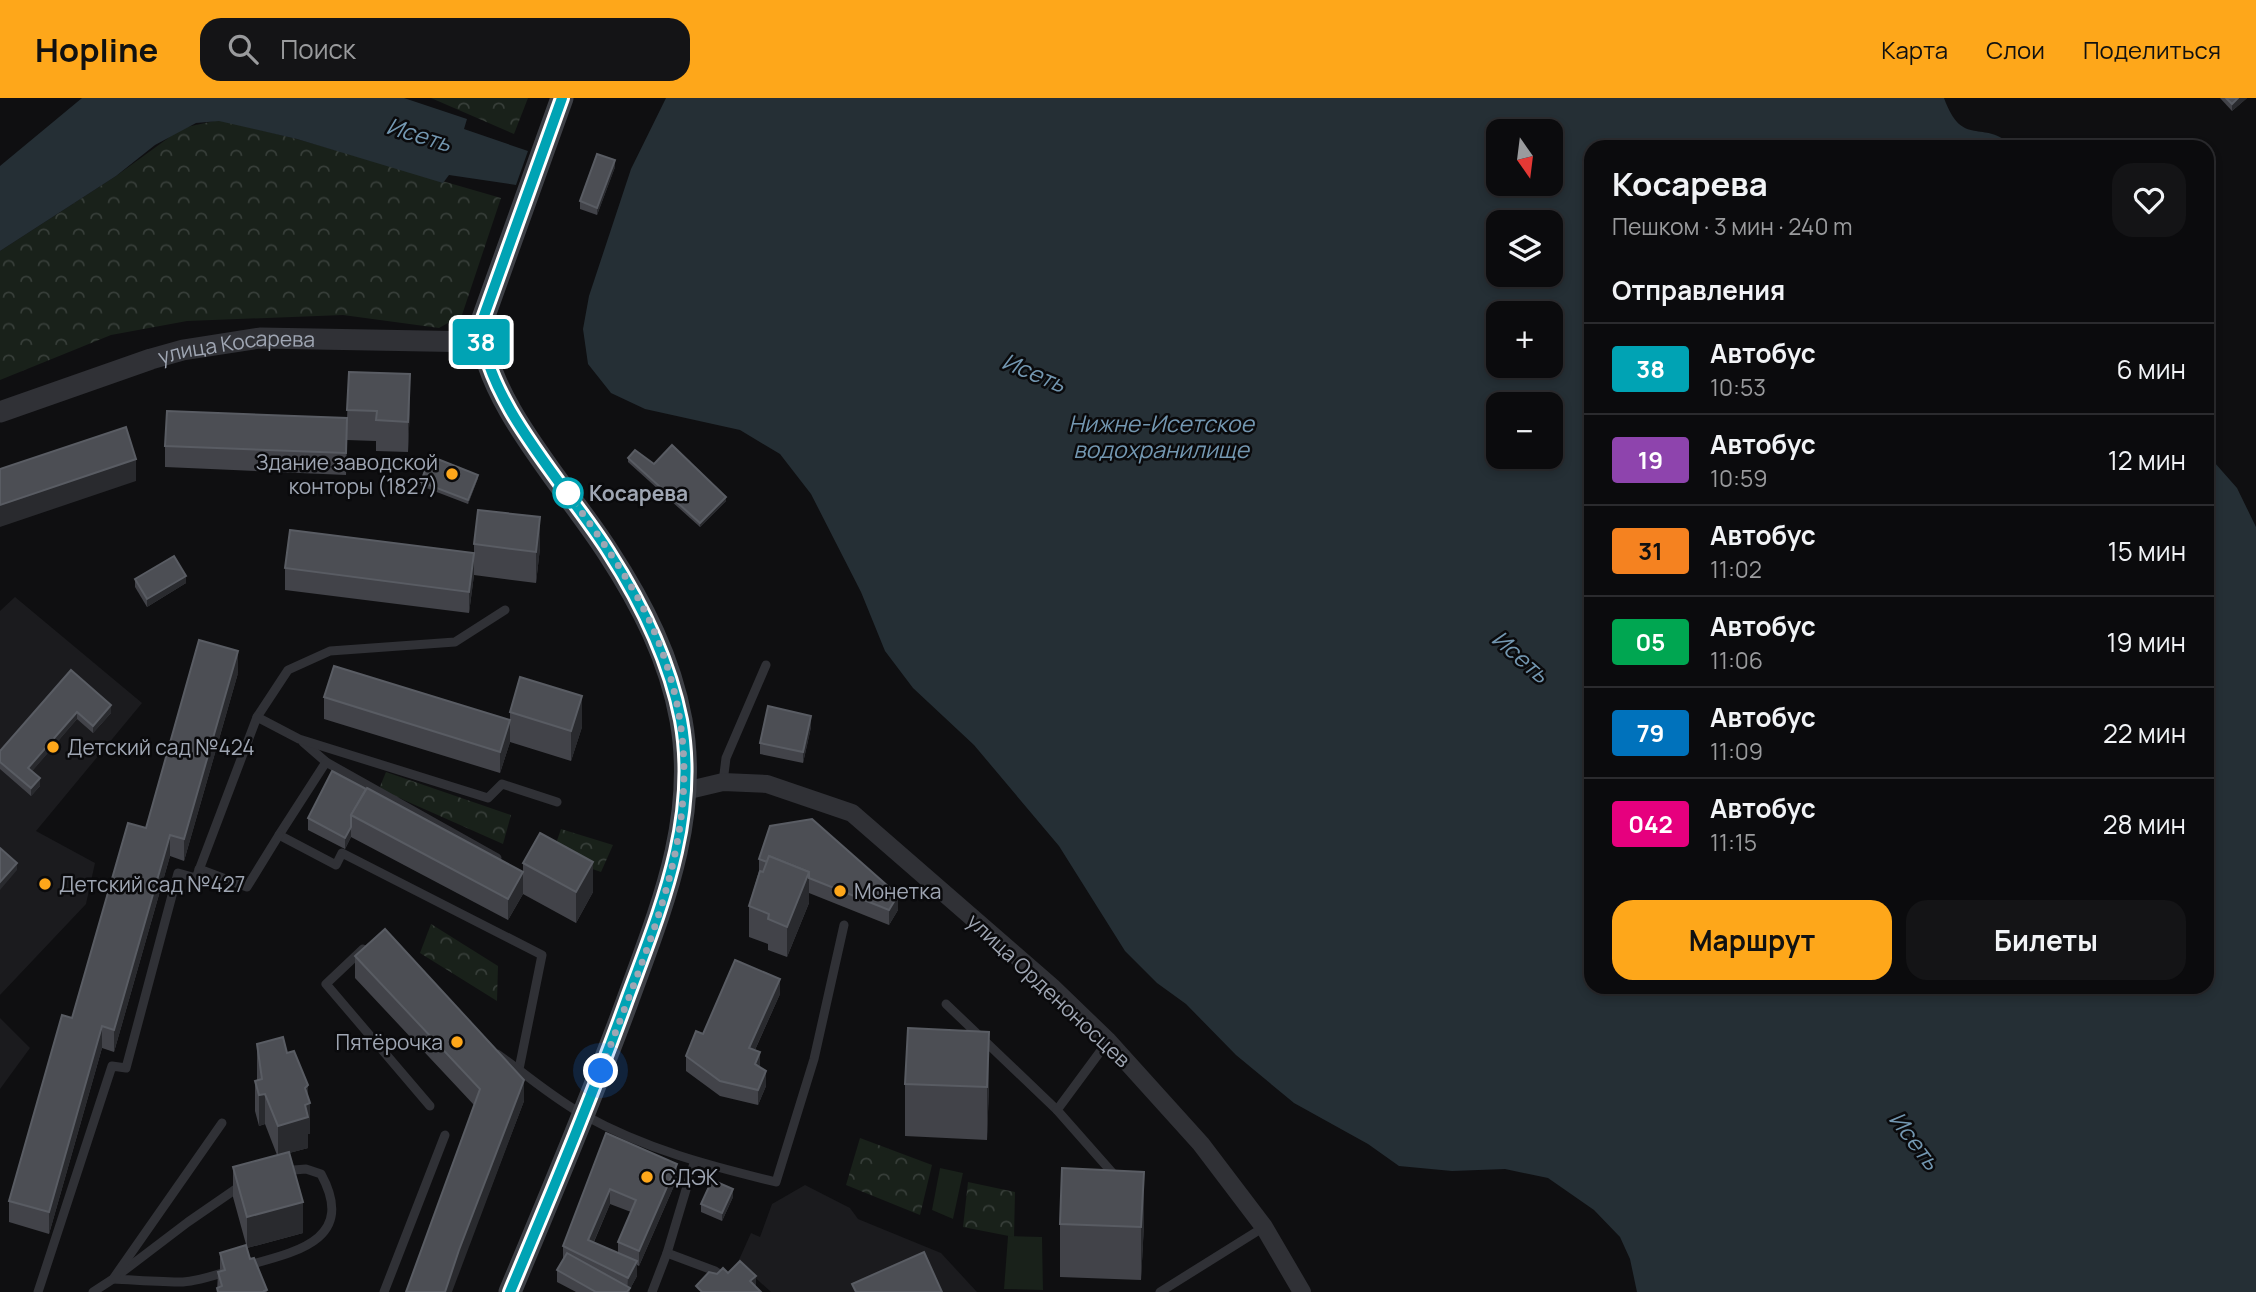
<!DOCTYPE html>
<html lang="ru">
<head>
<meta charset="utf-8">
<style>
  body { margin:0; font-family:Manrope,sans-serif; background:#141416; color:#f1f3f6; height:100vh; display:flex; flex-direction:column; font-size:26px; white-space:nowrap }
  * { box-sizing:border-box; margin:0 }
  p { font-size:23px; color:#9a9b9d }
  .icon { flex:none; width:38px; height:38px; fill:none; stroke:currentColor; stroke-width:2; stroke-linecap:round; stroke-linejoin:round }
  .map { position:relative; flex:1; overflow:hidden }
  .side { position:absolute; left:1584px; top:42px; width:630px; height:854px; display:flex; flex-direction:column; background:#0b0b0d; border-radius:21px; box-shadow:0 4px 10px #0003,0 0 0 2px #2b2b2e }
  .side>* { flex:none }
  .badge { padding:0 14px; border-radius:5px; font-size:24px; line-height:46px }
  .needle { width:46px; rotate:166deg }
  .buttons { position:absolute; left:1486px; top:21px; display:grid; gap:14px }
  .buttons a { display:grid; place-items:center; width:77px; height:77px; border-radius:14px; background:#0b0b0d; box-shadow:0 4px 10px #0003,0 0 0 2px #2b2b2e; font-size:35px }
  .you { position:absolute; width:35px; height:35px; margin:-18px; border:5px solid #fff; border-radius:50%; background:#1a73e8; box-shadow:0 0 0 10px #1a73e833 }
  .map>.badge { position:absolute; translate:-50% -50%; box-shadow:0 0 0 4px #fff }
  h2 { padding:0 28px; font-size:26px; line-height:63px }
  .round { display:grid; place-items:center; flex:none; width:74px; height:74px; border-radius:21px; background:#141416 }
  .overview { display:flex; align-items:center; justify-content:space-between; height:119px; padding:0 28px }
  h1 { font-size:33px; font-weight:700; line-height:52px }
  .primary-button { display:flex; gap:14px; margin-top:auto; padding:14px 28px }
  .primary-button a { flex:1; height:80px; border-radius:21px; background:#fea71a; color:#111; font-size:28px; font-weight:700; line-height:80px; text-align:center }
  .primary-button a+a { background:#141416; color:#f1f3f6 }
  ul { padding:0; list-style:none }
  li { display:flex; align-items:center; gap:21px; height:91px; padding:0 28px; border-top:2px solid #2b2b2e }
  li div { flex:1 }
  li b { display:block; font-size:26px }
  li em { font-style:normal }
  li .badge { min-width:77px; font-weight:700; text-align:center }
  header { display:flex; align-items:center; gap:42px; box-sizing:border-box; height:98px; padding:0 35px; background:#fea71a; color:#111 }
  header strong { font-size:33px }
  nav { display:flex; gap:38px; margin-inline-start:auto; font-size:24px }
  .search { width:490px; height:63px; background:#141416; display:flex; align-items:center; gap:18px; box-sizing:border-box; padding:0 24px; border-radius:21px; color:#9a9b9d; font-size:26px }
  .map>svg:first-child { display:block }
</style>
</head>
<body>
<header>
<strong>Hopline</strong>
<div class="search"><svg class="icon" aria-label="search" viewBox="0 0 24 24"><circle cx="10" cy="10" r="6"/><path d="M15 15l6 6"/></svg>Поиск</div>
<nav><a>Карта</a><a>Слои</a><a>Поделиться</a></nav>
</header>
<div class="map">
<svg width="2256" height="1194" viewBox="0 0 2256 1194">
  <defs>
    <pattern id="park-crowns" width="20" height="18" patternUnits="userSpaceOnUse" patternTransform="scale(1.75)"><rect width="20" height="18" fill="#19211a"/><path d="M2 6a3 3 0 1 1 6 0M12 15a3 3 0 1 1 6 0" fill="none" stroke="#373e39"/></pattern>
  </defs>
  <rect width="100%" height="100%" fill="#0f0f11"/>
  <!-- built -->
  <g fill="#1b1b1e">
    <path d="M15,499L142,605L36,733L95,765L86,806L0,897V513Z"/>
    <path d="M0,920L30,950L0,991Z"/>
    <path d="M805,1087L850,1110L858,1121L941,1155L977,1194H771L738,1164L751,1135L760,1139L772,1106Z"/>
  </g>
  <!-- grass -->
  <g fill="#19211a">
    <path d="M940,1070L963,1075L953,1121L932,1112Z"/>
    <path d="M1008,1138L1042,1139L1043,1192L1004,1191Z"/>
  </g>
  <!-- park -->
  <g fill="url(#park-crowns)">
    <path d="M431,0H528L514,36Z"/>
    <path d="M219,22L297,41L501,100L462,217L439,230L343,217L187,223L111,237L0,282V153L116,78L182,30Z"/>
    <path d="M386,674L511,717L503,746L379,691Z"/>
    <path d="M561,731L613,747L601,774L552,757Z"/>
    <path d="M431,826L498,868L497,903L420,855Z"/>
    <path d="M860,1040L932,1067L920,1117L846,1087Z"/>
    <path d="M968,1084L1015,1094L1014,1139L963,1129Z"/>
  </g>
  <!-- water -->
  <g fill="#252f35" fill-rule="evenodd">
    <path d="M82,0H404L467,21L464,31L528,53L516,87L449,77L443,85L297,41L219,23L196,25L155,47L116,78L0,153V68Z"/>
    <path d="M666,0H1944C1963,52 1982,19 2014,49H1591V889H2207V356L2237,390L2256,429V1194H1637L1630,1161L1620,1139L1594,1112L1548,1080L1505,1071L1452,1073L1399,1068L1368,1046L1294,1005L1236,957L1186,906L1157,885L1125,853L1059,748L974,647L913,590L885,553L861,494L811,396L780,356L740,332L645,311L611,295L588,266L583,231L589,198L631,71ZM1498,33H1550V86H1498ZM1498,124H1550V177H1498ZM1498,215H1550V268H1498ZM1498,306H1550V359H1498Z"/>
  </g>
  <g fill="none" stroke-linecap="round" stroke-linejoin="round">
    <!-- service -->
    <g stroke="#303136" stroke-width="9">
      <path d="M257,619L288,572L330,553L455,544L505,512"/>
      <path d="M303,644L326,664"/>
      <path d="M723,684L726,660L766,567"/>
      <path d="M497,760L326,664L279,737L336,767L342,755L542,857L519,971"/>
      <path d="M199,771L247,789L279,737"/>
      <path d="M363,851L326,886L430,1008"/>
      <path d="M946,906L1057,1012"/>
      <path d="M1108,943L1057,1012L1117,1080"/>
      <path d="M497,956C526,976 553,1000 584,1017C645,1051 710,1068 776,1084L814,961L844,827"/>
      <path d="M694,1065L667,1155L715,1173L746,1194"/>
      <path d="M306,1071L321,1076C357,1142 296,1154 245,1168C226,1173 203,1183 183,1184C160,1184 136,1182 113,1181L188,1124L246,1084L281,1073Z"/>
      <path d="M38,1194L112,968L126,970L178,775L196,780L257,619L299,641L488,700L502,686L557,704"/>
      <path d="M93,1194L113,1181L222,1025"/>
      <path d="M384,1194L445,1037"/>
      <path d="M652,1194L667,1155"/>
      <path d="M1160,1194L1264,1129"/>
    </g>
    <!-- minor -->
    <path stroke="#303136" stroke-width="18" d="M685,693L723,684L767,686L852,715L1052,889L1108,943L1201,1046L1264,1129L1302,1194"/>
    <!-- tertiary -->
    <path stroke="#303136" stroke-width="21" id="s1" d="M0,314L151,261L183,252L260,240L481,244"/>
    <!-- secondary -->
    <path stroke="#3e4046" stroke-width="23" d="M510,1194C550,1098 591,1002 627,904C660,813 699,722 681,622C670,561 642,506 608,454C568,391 482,300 481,226L562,0"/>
  </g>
  <!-- wall -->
  <g fill="#424349" fill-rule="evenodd">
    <path d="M2220,0H2247L2232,13Z"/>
    <path d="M615,69L597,117L580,111V103Z"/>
    <path d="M349,274L410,307L408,354L376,353V343L347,342L346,377L165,369V348L347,320Z"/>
    <path d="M628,360L654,366L726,403L700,429L628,364Z"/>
    <path d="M478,380L468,406L421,388V384Z"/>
    <path d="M474,446L540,450L536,485L474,477L469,515L285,492V470L474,455Z"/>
    <path d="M135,481L186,485L147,509L135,489Z"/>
    <path d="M71,572L111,615L93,635L77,621L32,673L40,688L31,698L0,671V653Z"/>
    <path d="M238,575L184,763L170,758L114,954L102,950L49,1136L9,1124V1103L72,920L146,730Z"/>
    <path d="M324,599L510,622V614L582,629L571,663L510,644L500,675L324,621Z"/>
    <path d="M811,629L803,665L760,656V645Z"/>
    <path d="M332,673L523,774V765L593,794L576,825L523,796L508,822L351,739L345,751L308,732V720Z"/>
    <path d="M759,761L898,812L889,827L809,795V805L787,859L768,852V846L749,839V808L759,773Z"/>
    <path d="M355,858L524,1003L459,1173L474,1007L355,880Z"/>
    <path d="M780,896L755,952L766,988L758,1007L720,998L686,973V958L703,936Z"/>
    <path d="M257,946L287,955L308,1000L310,1036H308V1050L289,1055L303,1135L247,1150L233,1099V1069L277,1057L265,1026L259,1028L255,1013V983L257,982Z"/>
    <path d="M905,986H989L987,1042L905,1038Z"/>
    <path d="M606,1035L677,1081L639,1168L637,1167V1178L630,1191V1194H576L557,1184V1172L563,1163V1148ZM610,1106L631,1114L618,1144V1155L594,1144Z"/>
    <path d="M733,1099L722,1123L701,1114V1106Z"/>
    <path d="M1060,1126H1144L1141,1182L1060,1179Z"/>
    <path d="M220,1155L250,1161L267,1194H217L218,1174L220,1173Z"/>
  </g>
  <!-- shaded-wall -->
  <g fill="#292a2e">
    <path d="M2238,0H2247L2232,13V6Z"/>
    <path d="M615,62V69L597,117V110Z"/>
    <path d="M410,276V307L408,354V324Z"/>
    <path d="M347,320V342L346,377V355Z"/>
    <path d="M136,361V383L0,429V407Z"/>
    <path d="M478,377V380L468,406V402Z"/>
    <path d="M726,399V403L700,429V425Z"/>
    <path d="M540,419V450L536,485V454Z"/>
    <path d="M474,455V477L469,515V494Z"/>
    <path d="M186,478V485L147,509V501Z"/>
    <path d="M238,553V575L184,763V741Z"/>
    <path d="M582,598V629L571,663V633Z"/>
    <path d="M111,607V615L93,635V628Z"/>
    <path d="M77,614V621L28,678V670Z"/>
    <path d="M811,618V629L803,665V654Z"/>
    <path d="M510,622V644L500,675V654Z"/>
    <path d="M40,680V688L31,698V690Z"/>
    <path d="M351,729V739L345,751V740Z"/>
    <path d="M170,737V758L114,954V932Z"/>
    <path d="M593,764V794L576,825V794Z"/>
    <path d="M17,765V772L0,792V784Z"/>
    <path d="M523,774V796L508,822V801Z"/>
    <path d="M809,774V805L787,859V829Z"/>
    <path d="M898,797V812L889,827V812Z"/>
    <path d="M780,881V896L749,965V950Z"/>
    <path d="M102,928V950L49,1136V1114Z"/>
    <path d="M989,934V986L987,1042V989Z"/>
    <path d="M760,954V969L755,966Z"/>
    <path d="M766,973V988L758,1007V992Z"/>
    <path d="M524,982V1003L452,1194H445L459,1152Z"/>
    <path d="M308,987V1006L310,1005V1036H308V1050L278,1058V1028L305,990Z"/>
    <path d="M265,996V1026L259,1028V997Z"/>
    <path d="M677,1066V1081L639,1168V1153Z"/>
    <path d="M1144,1074V1126L1141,1182V1129Z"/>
    <path d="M610,1091V1106L588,1157V1142Z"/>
    <path d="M733,1091V1099L722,1123V1115Z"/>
    <path d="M303,1104V1135L247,1150V1119Z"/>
    <path d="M637,1163V1178L630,1191V1194H627L628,1180Z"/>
    <path d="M756,1178V1194L750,1183Z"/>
  </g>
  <!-- building -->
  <g fill="#4c4e54" stroke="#595c63" stroke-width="2">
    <path d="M2226,0H2238L2232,6Z"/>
    <path d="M597,56L615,62L597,110L580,103Z"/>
    <path d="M349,274L410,276L408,324L376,322L377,313L347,312Z"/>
    <path d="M167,313L347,320L346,355L165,348Z"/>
    <path d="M126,329L136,361L0,407V371Z"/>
    <path d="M672,347L726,399L700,425L628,360L635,352L654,366Z"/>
    <path d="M430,358L478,377L468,402L421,384Z"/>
    <path d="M478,412L540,419L536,454L474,446Z"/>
    <path d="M290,432L474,455L469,494L285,470Z"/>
    <path d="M174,458L186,478L147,501L135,481Z"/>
    <path d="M199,542L238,553L184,741L170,737L114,932L102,928L49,1114L9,1103L62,917L72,920L128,725L146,730Z"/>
    <path d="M334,568L510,622L500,654L324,599Z"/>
    <path d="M71,572L111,607L93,628L77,614L28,670L40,680L31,690L0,664V653Z"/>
    <path d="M520,579L582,598L571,633L510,614Z"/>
    <path d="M768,608L811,618L803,654L760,645Z"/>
    <path d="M332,673L366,691L351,717V729L345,740L308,720Z"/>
    <path d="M367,690L523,774L508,801L351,717Z"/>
    <path d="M812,721L898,797L889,812L809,780V774L769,758L767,764L759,761L770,728Z"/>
    <path d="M540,735L593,764L576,794L523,765Z"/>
    <path d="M0,750L17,765L0,784Z"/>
    <path d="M769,758L809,774L787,829L768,821L769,816L749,808L760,773L763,774Z"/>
    <path d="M385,831L524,982L459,1152L445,1194H406L480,991L355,858Z"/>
    <path d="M735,862L780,881L749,950L760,954L755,966L766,973L758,992L720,983L686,958L696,933L703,936Z"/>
    <path d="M908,930L989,934L987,989L905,986Z"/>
    <path d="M283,939L287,955L294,953L308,987L305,990L310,1005L305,1007L308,1019L278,1028L265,996L259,997L255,983L262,981L257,946Z"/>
    <path d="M606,1035L677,1066L639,1153L618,1144L636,1102L610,1091L588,1142L637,1163L628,1180L563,1148Z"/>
    <path d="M289,1054L303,1104L247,1119L233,1069Z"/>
    <path d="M1062,1070L1144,1074L1141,1129L1060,1126Z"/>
    <path d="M712,1082L733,1091L722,1115L701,1106Z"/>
    <path d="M246,1147L250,1161L254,1160L267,1192L264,1193V1194H218L217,1190L222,1188L218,1174L225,1172L220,1155Z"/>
    <path d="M924,1154L942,1194H856L852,1186Z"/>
    <path d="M567,1155L630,1190L627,1194H596L557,1172Z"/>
    <path d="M740,1163L756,1178L750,1183L761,1194H702L696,1188L709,1174L717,1176L723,1170L728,1175Z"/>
  </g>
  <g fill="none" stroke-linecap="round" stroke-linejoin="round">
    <defs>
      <path id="line" d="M510,1194C551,1096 592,999 628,899C661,810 699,720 681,622C669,561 642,506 608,453C569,391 482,300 481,226L562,0"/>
    </defs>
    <!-- line casing -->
    <use href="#line" stroke="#fff" stroke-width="16"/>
    <!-- line -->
    <use href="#line" stroke="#00a3b4" stroke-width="10"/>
    <!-- walk -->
    <path stroke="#9fa6b3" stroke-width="7" stroke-dasharray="0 12.6" d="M568,395C599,439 634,485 655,535C723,699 657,820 601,973"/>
  </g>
  <!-- markers -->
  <g fill="#fea71a" stroke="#0a0a0c" stroke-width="2.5">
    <circle cx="452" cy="376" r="7"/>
    <circle cx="53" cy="649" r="7"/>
    <circle cx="45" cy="786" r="7"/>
    <circle cx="840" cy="793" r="7"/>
    <circle cx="457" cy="944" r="7"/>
    <circle cx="647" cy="1079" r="7"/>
  </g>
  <circle fill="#fff" stroke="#00a3b4" stroke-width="3.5" cx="568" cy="395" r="14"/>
  <g text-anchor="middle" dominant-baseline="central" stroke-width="5" stroke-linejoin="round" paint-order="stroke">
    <!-- street labels -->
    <g font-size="21" fill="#9fa6b3" stroke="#0a0a0c">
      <text stroke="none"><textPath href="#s1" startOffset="247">улица Косарева</textPath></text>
      <text transform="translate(1049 892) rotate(43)">улица Орденоносцев</text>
    </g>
    <!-- poi labels -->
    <g font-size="21" fill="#9fa6b3" stroke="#0a0a0c" text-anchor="start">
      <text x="438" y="364" text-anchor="end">Здание заводской<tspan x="438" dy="24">конторы (1827)</tspan></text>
      <text x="67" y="649">Детский сад №424</text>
      <text x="59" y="786">Детский сад №427</text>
      <text x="854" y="793">Монетка</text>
      <text x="443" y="944" text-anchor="end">Пятёрочка</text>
      <text x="661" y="1079">СДЭК</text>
    </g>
    <!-- stop labels -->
    <g font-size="21" font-weight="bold" fill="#9fa6b3" stroke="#0a0a0c" text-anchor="start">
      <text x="589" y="395">Косарева</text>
    </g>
    <!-- water labels -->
    <g font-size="23" font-style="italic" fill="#7397b1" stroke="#0a0a0c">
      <text transform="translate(419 36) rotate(17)">Исеть</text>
      <text transform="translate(1034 274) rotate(23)">Исеть</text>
      <text x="1161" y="325">Нижне-Исетское<tspan x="1161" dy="26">водохранилище</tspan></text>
      <text transform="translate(1521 558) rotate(41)">Исеть</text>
      <text transform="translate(1915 1042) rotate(53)">Исеть</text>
    </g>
  </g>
</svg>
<div class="buttons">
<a><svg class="needle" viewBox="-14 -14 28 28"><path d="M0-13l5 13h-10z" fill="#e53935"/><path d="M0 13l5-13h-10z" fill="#9a9b9d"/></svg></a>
<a><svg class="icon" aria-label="layers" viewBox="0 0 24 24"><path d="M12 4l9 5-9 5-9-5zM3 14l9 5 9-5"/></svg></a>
<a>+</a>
<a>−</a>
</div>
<div class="you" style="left:601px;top:973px"></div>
<b class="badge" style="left:481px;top:244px;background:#00a3b4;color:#fff">38</b>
<section class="side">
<div class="overview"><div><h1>Косарева</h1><p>Пешком · 3 мин · 240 m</p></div><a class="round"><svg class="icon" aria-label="heart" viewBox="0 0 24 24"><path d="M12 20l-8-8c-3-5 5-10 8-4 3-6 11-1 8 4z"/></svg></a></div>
<h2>Отправления</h2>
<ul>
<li><span class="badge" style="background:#00a3b4;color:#fff">38</span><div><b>Автобус</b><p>10:53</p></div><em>6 мин</em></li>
<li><span class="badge" style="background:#8e44ad;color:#fff">19</span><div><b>Автобус</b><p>10:59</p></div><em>12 мин</em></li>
<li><span class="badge" style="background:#f58220;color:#111">31</span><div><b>Автобус</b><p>11:02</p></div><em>15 мин</em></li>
<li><span class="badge" style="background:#00a651;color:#fff">05</span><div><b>Автобус</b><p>11:06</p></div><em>19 мин</em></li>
<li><span class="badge" style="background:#0072bc;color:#fff">79</span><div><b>Автобус</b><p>11:09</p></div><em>22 мин</em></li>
<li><span class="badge" style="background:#e6007e;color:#fff">042</span><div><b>Автобус</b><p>11:15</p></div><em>28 мин</em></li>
</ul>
<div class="primary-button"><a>Маршрут</a><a>Билеты</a></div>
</section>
</div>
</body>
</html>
